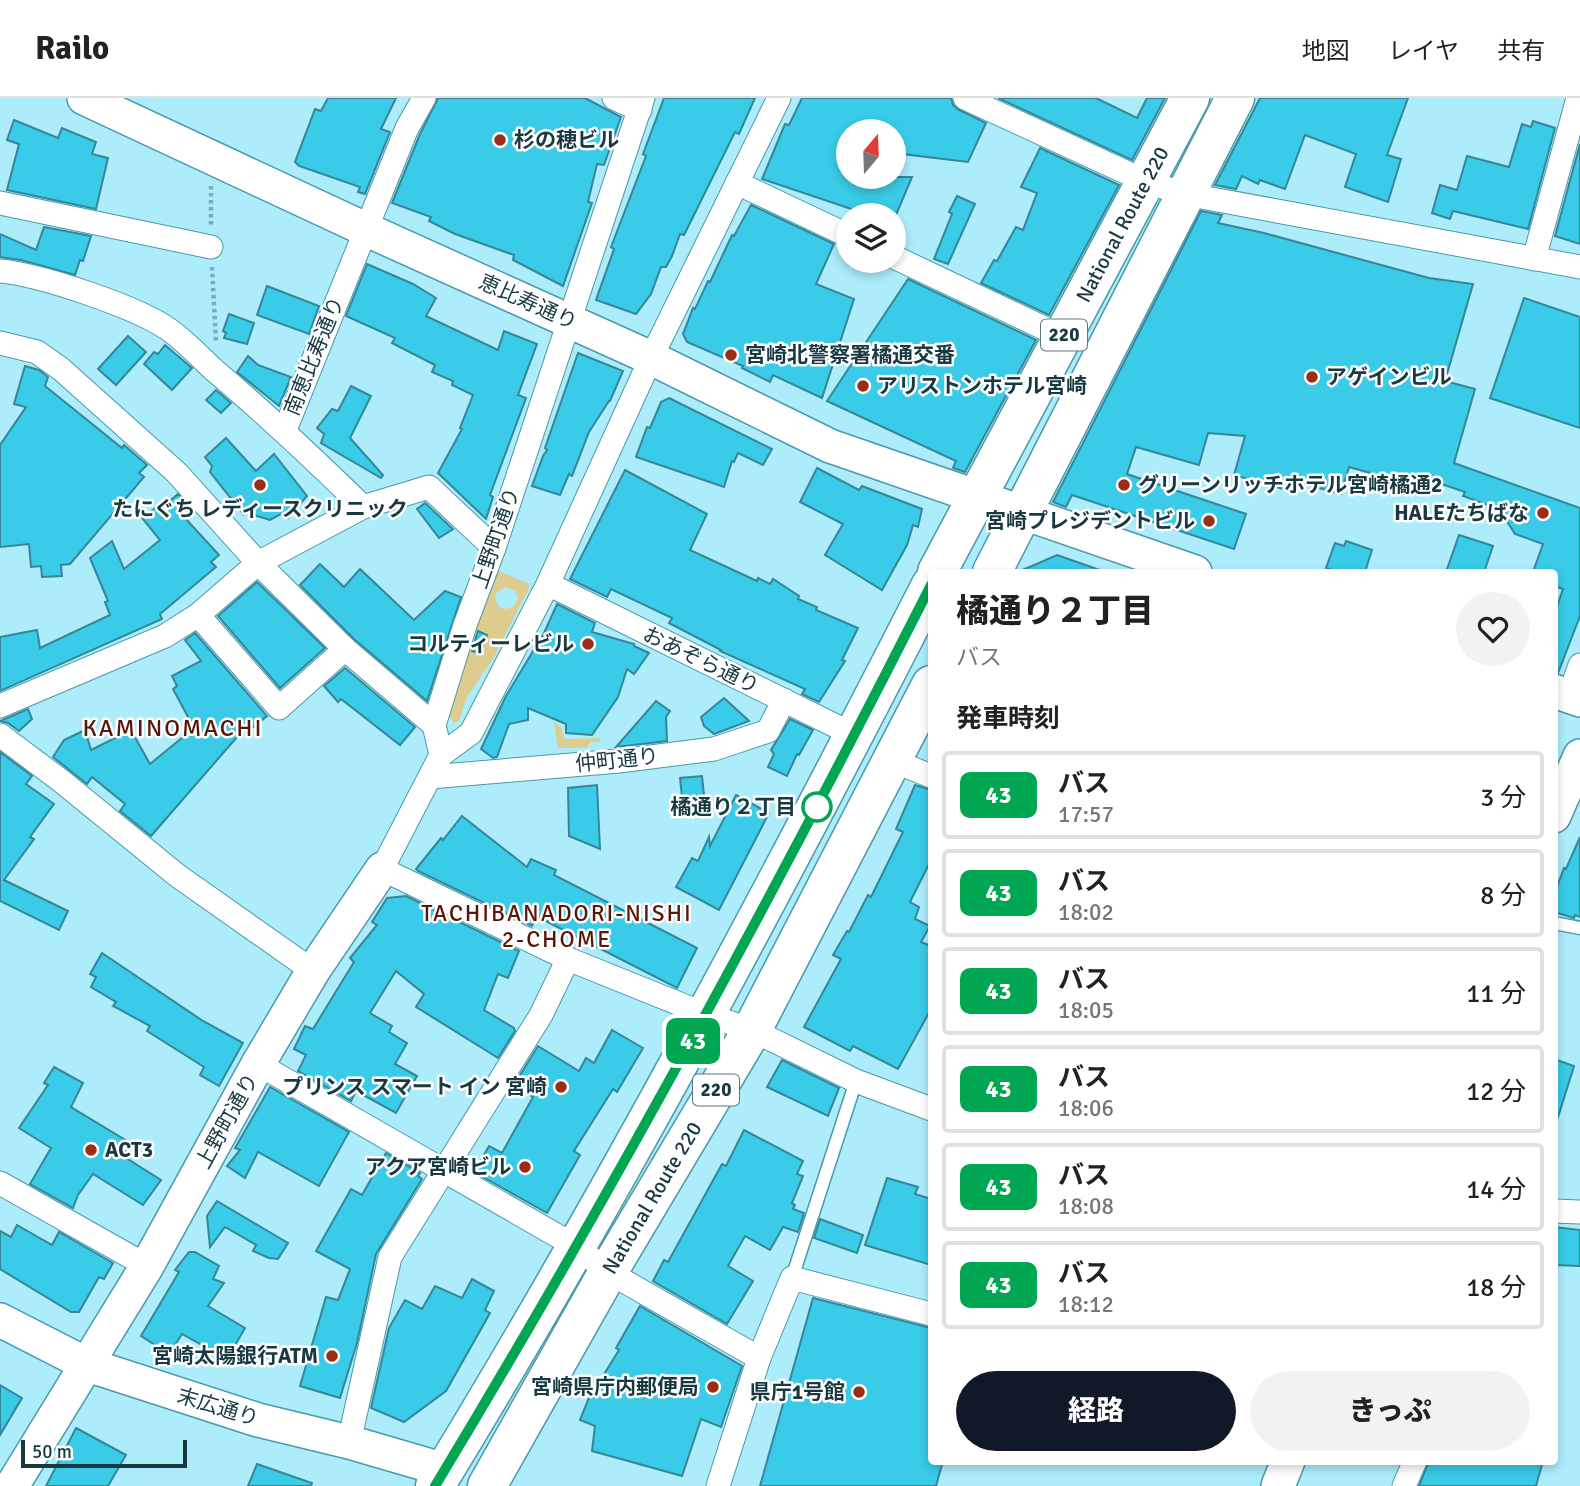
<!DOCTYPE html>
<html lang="ja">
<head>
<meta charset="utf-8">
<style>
  body { margin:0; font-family:Signika,"Noto Sans JP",sans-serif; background:#f2f2f2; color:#222; height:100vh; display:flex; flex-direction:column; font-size:26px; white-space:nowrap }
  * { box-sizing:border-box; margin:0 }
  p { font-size:23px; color:#767676 }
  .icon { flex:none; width:38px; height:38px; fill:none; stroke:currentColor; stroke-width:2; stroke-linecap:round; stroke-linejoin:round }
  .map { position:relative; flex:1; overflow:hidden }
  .details { position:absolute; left:928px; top:471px; width:630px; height:896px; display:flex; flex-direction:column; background:#fff; border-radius:7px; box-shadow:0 4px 10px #0003 }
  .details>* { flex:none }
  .badge { padding:0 14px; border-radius:10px; font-size:24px; line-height:46px }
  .needle { width:46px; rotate:19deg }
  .tools { position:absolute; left:836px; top:21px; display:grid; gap:14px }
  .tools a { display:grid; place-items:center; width:70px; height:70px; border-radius:50%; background:#fff; box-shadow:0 4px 10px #0003; font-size:35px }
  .scale { position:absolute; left:21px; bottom:18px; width:166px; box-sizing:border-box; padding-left:7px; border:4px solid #183941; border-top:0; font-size:19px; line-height:24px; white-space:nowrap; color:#183941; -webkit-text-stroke:5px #fff; paint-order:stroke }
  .map>.badge { position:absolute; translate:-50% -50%; box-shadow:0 0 0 4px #fff }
  h2 { padding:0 28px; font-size:26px; line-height:63px }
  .round { display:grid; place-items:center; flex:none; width:74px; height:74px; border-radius:37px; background:#f2f2f2 }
  .head { display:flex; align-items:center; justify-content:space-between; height:119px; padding:0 28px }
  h1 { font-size:33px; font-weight:800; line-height:52px }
  .button { display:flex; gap:14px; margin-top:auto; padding:14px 28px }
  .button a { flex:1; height:80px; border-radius:42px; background:#111827; color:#fff; font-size:28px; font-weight:800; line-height:80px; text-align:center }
  .button a+a { background:#f2f2f2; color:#222 }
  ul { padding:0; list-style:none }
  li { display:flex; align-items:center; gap:21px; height:88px; margin:0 14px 10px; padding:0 14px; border:4px solid #e0e0e0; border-radius:7px }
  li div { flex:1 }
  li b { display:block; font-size:26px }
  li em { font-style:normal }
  li .badge { min-width:77px; font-weight:700; text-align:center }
  header { display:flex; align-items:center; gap:42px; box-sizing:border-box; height:98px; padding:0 35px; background:#fff; border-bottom:2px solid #e0e0e0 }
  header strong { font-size:33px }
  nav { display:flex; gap:38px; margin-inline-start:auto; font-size:24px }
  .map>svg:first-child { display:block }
</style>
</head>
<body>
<header>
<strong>Railo</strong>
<nav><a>地図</a><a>レイヤ</a><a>共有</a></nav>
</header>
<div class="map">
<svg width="1580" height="1388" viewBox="0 0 1580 1388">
  <rect width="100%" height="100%" fill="#adecfb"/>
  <!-- green -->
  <g fill="#decc8e" fill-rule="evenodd">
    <path d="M499,473L529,486V490L494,559L467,599L459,623L454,625L449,617L465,568L474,529L496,474ZM506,489L515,493L518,500L513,509L506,511L499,509L495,500L497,494Z"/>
    <path d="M554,624L561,629L564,641L600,640V644H591L586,650H558Z"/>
  </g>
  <!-- building -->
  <g fill="#39cbe7" stroke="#348698" stroke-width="2">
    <path d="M328,0H396L381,31L390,34L365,96L358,94L360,89L299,68L295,64L315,11L321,13Z"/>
    <path d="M438,0H585L621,19L604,67L597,66L588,104L592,105L563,188L513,162L514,157L455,136L429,123L431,119L392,105L420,36Z"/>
    <path d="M664,0H755L739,36L735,34L684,137L680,136L672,158L666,169H661L651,196L636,216L596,202L614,151L611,149L646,58L643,56Z"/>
    <path d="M802,0H951L953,7L959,12L986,25L968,64L894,55V33H849V50L844,49L849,51V79H912L896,117H869L762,81L785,26L789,27Z"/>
    <path d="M998,0H1096L1137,20L1147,0H1165L1132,62Z"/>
    <path d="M1260,0H1408L1387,57L1401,61L1388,104L1345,89L1356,56L1305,37L1285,91L1260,82L1258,86L1242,78L1236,91L1215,87Z"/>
    <path d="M14,22L58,40L62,30L96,44L92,56L108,60L96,111L7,92L19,46L7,42Z"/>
    <path d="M1533,23L1555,30L1528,131L1453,113L1450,121L1432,115L1440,87L1457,92L1467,58L1509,69L1522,26L1531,29Z"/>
    <path d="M1580,46V146L1555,138Z"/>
    <path d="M1040,50L1119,87L1049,217L981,185L994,162L997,163L1016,129L1023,132L1037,95L1021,89Z"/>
    <path d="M957,98L975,106L948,166L934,161L952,116L949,114Z"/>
    <path d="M751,107L834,146L816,186L854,201L822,300L773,277L770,284L742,270L743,268L687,244L683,236L693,210L695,211L708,183L710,184L732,137L734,138Z"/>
    <path d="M1201,113L1222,117L1218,125L1264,135L1429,180L1473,186L1445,283L1475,291L1454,365L1580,410V518L1558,575L1554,574V517L1563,491L1554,488V474H1533L1543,446L1515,436L1499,411L1463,398L1465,394L1427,381L1424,390L1349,369L1341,396L1297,384L1294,394L1234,377L1245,338L1208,335L1199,367L1136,349L1127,376L1246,416L1234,451L1072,397L1066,409L1053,404Z"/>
    <path d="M44,129L91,138L83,163L80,162L75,177L21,162L0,159V136L36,152Z"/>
    <path d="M367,166L413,186L436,200L426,218L498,252L504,233L537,246L518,297L526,300L490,397L493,399L486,421L438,375L462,331L460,330L473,297L452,287L453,283L432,274L435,267L392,245L395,240L346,218Z"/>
    <path d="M908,181L1036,242L965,374L953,370L956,363L827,303Z"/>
    <path d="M267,188L319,208L309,236L257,217Z"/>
    <path d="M1524,200L1580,219V330L1490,300Z"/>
    <path d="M229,216L254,225L247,246L224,240L226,235L223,233Z"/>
    <path d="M128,238L146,254L116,287L98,271Z"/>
    <path d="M165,247L192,270L172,292L144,266L154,254L158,256Z"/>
    <path d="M578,255L623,273L610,303H609L589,334L572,378L569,376L560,397L532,388L543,358L547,352L545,350Z"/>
    <path d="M248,258L258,267L291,279L279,308L237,274Z"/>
    <path d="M25,268L39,272L48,279L45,288L122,350L124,347L147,367L139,375L144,379L70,466L61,467L62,478L42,479L41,468L31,469L29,446L0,449V347L26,309L14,306Z"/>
    <path d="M351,288L371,298L350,340L383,377L381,380L321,345L324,336L317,330L332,311L338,313Z"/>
    <path d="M216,292L231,305L221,315L206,302Z"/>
    <path d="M669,300L772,351L763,367L738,355L734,364L732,363L724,389L636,359L647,329L650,330L661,304Z"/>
    <path d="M226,340L256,373L274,356L307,398L288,420L283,415L270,422L247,415L244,417L210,374L212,368L205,359Z"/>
    <path d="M817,370L859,392L862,388L922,411L918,429L913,427L907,447L882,492L825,457L843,426L800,404Z"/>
    <path d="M625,372L707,416L690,452L757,483L758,480L770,486L773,481L799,498L798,501L817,509L816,512L858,530L842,562L845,563L819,604L802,596L805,591L720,553L721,552L669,525L672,520L611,491L607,499L570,481Z"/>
    <path d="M178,396L192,413L185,420L219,457L211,464L216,469L160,516L162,521L0,593V539L37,532L40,550L110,517L105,504L108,503L90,460L112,443L124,471L160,442L142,420L161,406L163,409Z"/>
    <path d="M425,405L453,431L439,440L417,411Z"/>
    <path d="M1459,437L1493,448L1484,474H1446Z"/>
    <path d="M1346,443L1372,452L1365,474H1338L1326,470L1335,445L1344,448Z"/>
    <path d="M1057,457L1100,472L1099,474H1018Z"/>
    <path d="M320,466L344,489L360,471L414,522L445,493L461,499L427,603L354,541L300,487Z"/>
    <path d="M257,484L325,550L280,590L218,518Z"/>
    <path d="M557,506L595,525L592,534L634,546V548L649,555L634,576L627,571L618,599L592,637L566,635V626L528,610V622L509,626L497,659L493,660L481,651L506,598L544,535Z"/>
    <path d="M478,533L487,537L480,556L472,553Z"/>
    <path d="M195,535L267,618L247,634L244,631L151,738L120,713L125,706L92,679L87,686L53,659L64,642L85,632L91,652L131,632L150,666L194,630L173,591L177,588L172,578L201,563L185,542Z"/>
    <path d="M345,570L415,629L400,647L341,601L338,604L324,588Z"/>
    <path d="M724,600L749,623L714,636L704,628L701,619Z"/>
    <path d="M656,603L670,613L666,619L667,643L616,649Z"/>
    <path d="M28,611L32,621L19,633L8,625L0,623Z"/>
    <path d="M790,621L813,632L799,657L797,656L787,678L768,669L774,656L771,652Z"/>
    <path d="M0,654L32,678L26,686L54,706L30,739L34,741L4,782L68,813L59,832L0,803Z"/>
    <path d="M702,678L704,697L682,699L680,680Z"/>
    <path d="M597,687L600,751L569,738L568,690Z"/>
    <path d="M915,687L931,692V762L910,804L919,809L915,821L930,828L921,844L931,848V911L898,971L853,948L850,953L804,929L841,861L833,857L847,833L849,834L868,797L871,799L903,734L896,731Z"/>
    <path d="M736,697L769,715L719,812L676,789L692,760L698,763L709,739L710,748Z"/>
    <path d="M462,718L527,769L531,761L556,772L554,777L697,850L677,890L536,818L532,828L418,773L416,771L441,740L443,742Z"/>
    <path d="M1580,739V819L1575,817L1574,820L1554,814V797L1564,770L1566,771Z"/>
    <path d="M406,798L519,853L508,880L498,876L484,912L514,930L515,933L498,960L416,909L424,896L396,873L370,915L392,928L389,934L407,945L395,966L417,978L396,1015L356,993L351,1003L298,973L306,957L294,951L305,928L313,931L354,864L350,860L377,827L372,824L387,800Z"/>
    <path d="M102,855L203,923L243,945L219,988L200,977L204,969L147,933L150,928L113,908L116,904L91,889L96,879L90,876Z"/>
    <path d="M612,932L643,950L617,994L613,991L574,1053L580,1057L547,1115L474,1074L489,1048L502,1055L533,999L514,987L538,948L579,973L586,960L594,965Z"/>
    <path d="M1554,961L1574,968L1558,1019L1554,1018Z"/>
    <path d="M782,962L839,990L828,1018L767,989Z"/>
    <path d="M54,969L83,985L71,1009L132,1046L123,1058L161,1082L143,1107L93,1076L78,1097L73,1110L30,1086L51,1050L19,1030L48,987L44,985Z"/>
    <path d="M270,989L349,1034L319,1088L258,1054L245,1080L227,1068L240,1052L235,1050Z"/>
    <path d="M744,1032L803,1063L797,1076L803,1078L792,1105L795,1107L793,1111L804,1115L798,1134L783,1129L770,1152L745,1138L728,1168L753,1183L727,1226L653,1183L664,1162L668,1164L722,1066L726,1068Z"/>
    <path d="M386,1055L420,1075L418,1078L422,1081L376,1156L357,1245L340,1300L300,1288L326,1199L338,1202L350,1171L316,1153L351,1091L362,1097Z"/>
    <path d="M887,1080L918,1089L915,1096L931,1101V1167L865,1147Z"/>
    <path d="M217,1103L288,1145L278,1161L269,1160L253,1153L256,1147L225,1129L210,1149L207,1118Z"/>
    <path d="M820,1121L863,1137L857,1155L814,1140Z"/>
    <path d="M17,1127L52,1147L59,1134L113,1165L104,1181L99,1179L79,1214H71L0,1171V1133L11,1139Z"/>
    <path d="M1554,1129L1580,1132V1168L1554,1167Z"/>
    <path d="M189,1154H195L219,1168L213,1181L224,1185L208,1208L245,1230L227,1261L182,1236L169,1256L141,1238L179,1174L175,1172Z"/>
    <path d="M472,1181L494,1193L485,1212L490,1215L446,1293L404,1324L371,1310L389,1230L405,1202L422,1211L435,1188L462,1200Z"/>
    <path d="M813,1200L931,1230V1363H943L936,1388H760Z"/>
    <path d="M640,1208L742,1268L721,1329L701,1321L682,1378L592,1353L595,1328L580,1322L588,1302L619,1252L616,1250Z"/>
    <path d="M0,1287L22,1300L0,1337Z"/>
    <path d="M76,1330L126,1357L108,1388H46Z"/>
    <path d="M1429,1363H1543L1536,1388H1419Z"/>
    <path d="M257,1366L312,1385L311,1388H248Z"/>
  </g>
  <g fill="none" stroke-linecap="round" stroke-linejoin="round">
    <defs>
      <g id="lane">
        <path d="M1554,825L1580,830"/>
        <path d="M792,1180L856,983"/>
      </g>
      <g id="street">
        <path d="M614,0L640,12"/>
        <path d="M643,0L494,450L465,527L434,627L441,657L382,771L568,861L707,917L752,932L856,983L931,1011"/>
        <path d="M965,0L1147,84L1185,96L1580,169"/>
        <path d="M737,85L849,138"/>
        <path d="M0,105L211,149"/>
        <path d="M894,159L1063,239"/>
        <path d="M1534,161L1578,0"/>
        <path d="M0,173C41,177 138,209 171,233C186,244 200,259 214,272C266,316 315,362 363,409"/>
        <path d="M0,245L37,254L61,271L177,375L258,465L345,551L434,627"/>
        <path d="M285,332L407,30L424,0"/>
        <path d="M548,486L854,637"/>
        <path d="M198,517L279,610L345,551"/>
        <path d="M1569,599L1580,567"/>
        <path d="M0,608L165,538L198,517L258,465L363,409L429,389L494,450"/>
        <path d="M0,637L60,682L178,778L313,873"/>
        <path d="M441,657L471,635L548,486L651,260L779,0"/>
        <path d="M891,662L931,678"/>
        <path d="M430,679L619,663L714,651L768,633L784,602"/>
        <path d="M258,966L577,1149L608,1174L759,1260"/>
        <path d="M0,1085L147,1168"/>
        <path d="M1554,1113L1580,1114"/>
        <path d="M349,1344L390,1159L541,917L568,861"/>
        <path d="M718,1388L759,1260L792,1180L931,1216"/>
        <path d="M1404,1388L1415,1363"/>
      </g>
      <g id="secondary">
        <path d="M84,0L365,131L651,260L830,348L1195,474"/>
        <path d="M1554,593L1580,602"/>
        <path d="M1554,718L1580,658"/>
        <path d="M0,1222L88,1267L258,1322L349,1344L445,1372"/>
        <path d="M12,1388L147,1168L258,966L313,873L382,771"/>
        <path d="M1278,1388L1288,1363"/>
      </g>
      <g id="highway">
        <path id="s1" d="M937,474L1190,0"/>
        <path d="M992,474L1235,0"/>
        <path d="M435,1388C614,1095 775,792 931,487"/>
        <path id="s2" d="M487,1388L608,1174L752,932L931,587"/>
      </g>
    </defs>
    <!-- lane casing -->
    <use href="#lane" stroke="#4899aa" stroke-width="15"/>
    <!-- street casing -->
    <use href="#street" stroke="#4899aa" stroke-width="25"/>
    <!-- secondary casing -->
    <use href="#secondary" stroke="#4899aa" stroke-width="36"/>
    <!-- highway casing -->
    <use href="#highway" stroke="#4899aa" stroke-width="41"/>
    <!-- path -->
    <g stroke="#79adba" stroke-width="4.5" stroke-dasharray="3.5 3.5" stroke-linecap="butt">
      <path d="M211,88V128"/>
      <path d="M212,169L216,244"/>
    </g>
    <!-- lane -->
    <use href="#lane" stroke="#fff" stroke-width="12"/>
    <!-- street -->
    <use href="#street" stroke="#fff" stroke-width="23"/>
    <!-- secondary -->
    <use href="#secondary" stroke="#fff" stroke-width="33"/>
    <!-- highway -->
    <use href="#highway" stroke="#fff" stroke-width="38"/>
  </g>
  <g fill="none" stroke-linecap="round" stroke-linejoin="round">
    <defs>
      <path id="line" d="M435,1388C613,1094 776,793 931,487"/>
    </defs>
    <!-- line casing -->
    <use href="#line" stroke="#fff" stroke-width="16"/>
    <!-- line -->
    <use href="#line" stroke="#00a651" stroke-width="10"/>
  </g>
  <!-- markers -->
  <g fill="#972e15" stroke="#fff" stroke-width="2.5">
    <circle cx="500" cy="42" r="7"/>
    <circle cx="731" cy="257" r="7"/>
    <circle cx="1312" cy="279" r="7"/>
    <circle cx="863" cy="288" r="7"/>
    <circle cx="260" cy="387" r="7"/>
    <circle cx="1124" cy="387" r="7"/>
    <circle cx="1543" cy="415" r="7"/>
    <circle cx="1209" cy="423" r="7"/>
    <circle cx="588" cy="546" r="7"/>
    <circle cx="561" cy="989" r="7"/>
    <circle cx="91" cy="1052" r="7"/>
    <circle cx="525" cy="1069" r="7"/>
    <circle cx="332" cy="1258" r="7"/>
    <circle cx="713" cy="1289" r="7"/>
    <circle cx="859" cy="1294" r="7"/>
  </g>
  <circle fill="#fff" stroke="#00a651" stroke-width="3.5" cx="817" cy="709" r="14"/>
  <g text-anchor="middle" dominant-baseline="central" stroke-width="5" stroke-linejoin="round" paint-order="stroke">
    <!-- shield labels -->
    <g fill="#fff" stroke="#5d747a" stroke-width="2">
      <rect x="1041" y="221.5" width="46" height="31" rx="5"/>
      <rect x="693" y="976.5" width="46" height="31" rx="5"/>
    </g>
    <g font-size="19" font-weight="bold" fill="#183941">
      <text x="1064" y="237">220</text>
      <text x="716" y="992">220</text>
    </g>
    <!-- poi labels -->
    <g font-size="21" font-weight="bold" fill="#183941" stroke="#fff" text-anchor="end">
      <text x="514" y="42" text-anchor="start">杉の穂ビル</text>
      <text x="745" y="257" text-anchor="start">宮崎北警察署橘通交番</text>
      <text x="1326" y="279" text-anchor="start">アゲインビル</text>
      <text x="877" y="288" text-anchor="start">アリストンホテル宮崎</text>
      <text x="1138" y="387" text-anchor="start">グリーンリッチホテル宮崎橘通2</text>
      <text x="260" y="411" text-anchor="middle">たにぐち レディースクリニック</text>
      <text x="1529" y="415">HALEたちばな</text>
      <text x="1195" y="423">宮崎プレジデントビル</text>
      <text x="574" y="546">コルティーレビル</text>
      <text x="547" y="989">プリンス スマート イン 宮崎</text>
      <text x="105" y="1052" text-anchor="start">ACT3</text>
      <text x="511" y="1069">アクア宮崎ビル</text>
      <text x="318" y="1258">宮崎太陽銀行ATM</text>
      <text x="699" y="1289">宮崎県庁内郵便局</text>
      <text x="845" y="1294">県庁1号館</text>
    </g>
    <!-- street labels -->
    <g font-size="21" fill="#183941" stroke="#fff">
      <text stroke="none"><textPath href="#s1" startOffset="394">National Route 220</textPath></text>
      <text transform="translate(528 204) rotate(24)">恵比寿通り</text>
      <text transform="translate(314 258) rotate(-68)">南恵比寿通り</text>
      <text transform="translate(496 440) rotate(-71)">上野町通り</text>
      <text transform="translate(701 562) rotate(26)">おあぞら通り</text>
      <text transform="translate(617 662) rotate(-6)">仲町通り</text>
      <text transform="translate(227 1023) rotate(-61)">上野町通り</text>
      <text stroke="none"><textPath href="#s2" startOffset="332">National Route 220</textPath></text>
      <text transform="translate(218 1309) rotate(17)">末広通り</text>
    </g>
    <!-- stop labels -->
    <g font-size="21" font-weight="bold" fill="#183941" stroke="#fff" text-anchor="end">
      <text x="796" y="709">橘通り２丁目</text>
    </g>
    <!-- neighbourhood labels -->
    <g font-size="23" letter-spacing="2" fill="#591707" stroke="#fff">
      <text x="557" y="815">TACHIBANADORI-NISHI<tspan x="557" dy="26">2-CHOME</tspan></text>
    </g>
    <!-- quarter labels -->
    <g font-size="24" letter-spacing="2" fill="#591707" stroke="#fff">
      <text x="173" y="630">KAMINOMACHI</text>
    </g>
  </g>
</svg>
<div class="tools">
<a><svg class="needle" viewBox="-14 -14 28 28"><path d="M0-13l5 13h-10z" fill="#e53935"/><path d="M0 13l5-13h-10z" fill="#767676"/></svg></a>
<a><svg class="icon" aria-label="layers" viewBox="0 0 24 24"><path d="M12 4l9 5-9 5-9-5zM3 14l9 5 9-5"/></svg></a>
</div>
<div class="scale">50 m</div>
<b class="badge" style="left:693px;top:943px;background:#00a651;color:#fff">43</b>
<section class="details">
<div class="head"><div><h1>橘通り２丁目</h1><p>バス</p></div><a class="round"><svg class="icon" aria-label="heart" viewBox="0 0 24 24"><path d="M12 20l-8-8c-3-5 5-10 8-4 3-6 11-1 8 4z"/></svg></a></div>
<h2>発車時刻</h2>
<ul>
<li><span class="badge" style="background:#00a651;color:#fff">43</span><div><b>バス</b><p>17:57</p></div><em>3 分</em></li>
<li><span class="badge" style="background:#00a651;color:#fff">43</span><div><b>バス</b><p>18:02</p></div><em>8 分</em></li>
<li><span class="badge" style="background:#00a651;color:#fff">43</span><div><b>バス</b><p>18:05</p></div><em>11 分</em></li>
<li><span class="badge" style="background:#00a651;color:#fff">43</span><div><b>バス</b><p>18:06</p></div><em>12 分</em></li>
<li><span class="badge" style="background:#00a651;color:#fff">43</span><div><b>バス</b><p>18:08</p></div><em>14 分</em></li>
<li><span class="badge" style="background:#00a651;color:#fff">43</span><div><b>バス</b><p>18:12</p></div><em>18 分</em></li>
</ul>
<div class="button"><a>経路</a><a>きっぷ</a></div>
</section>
</div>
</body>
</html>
